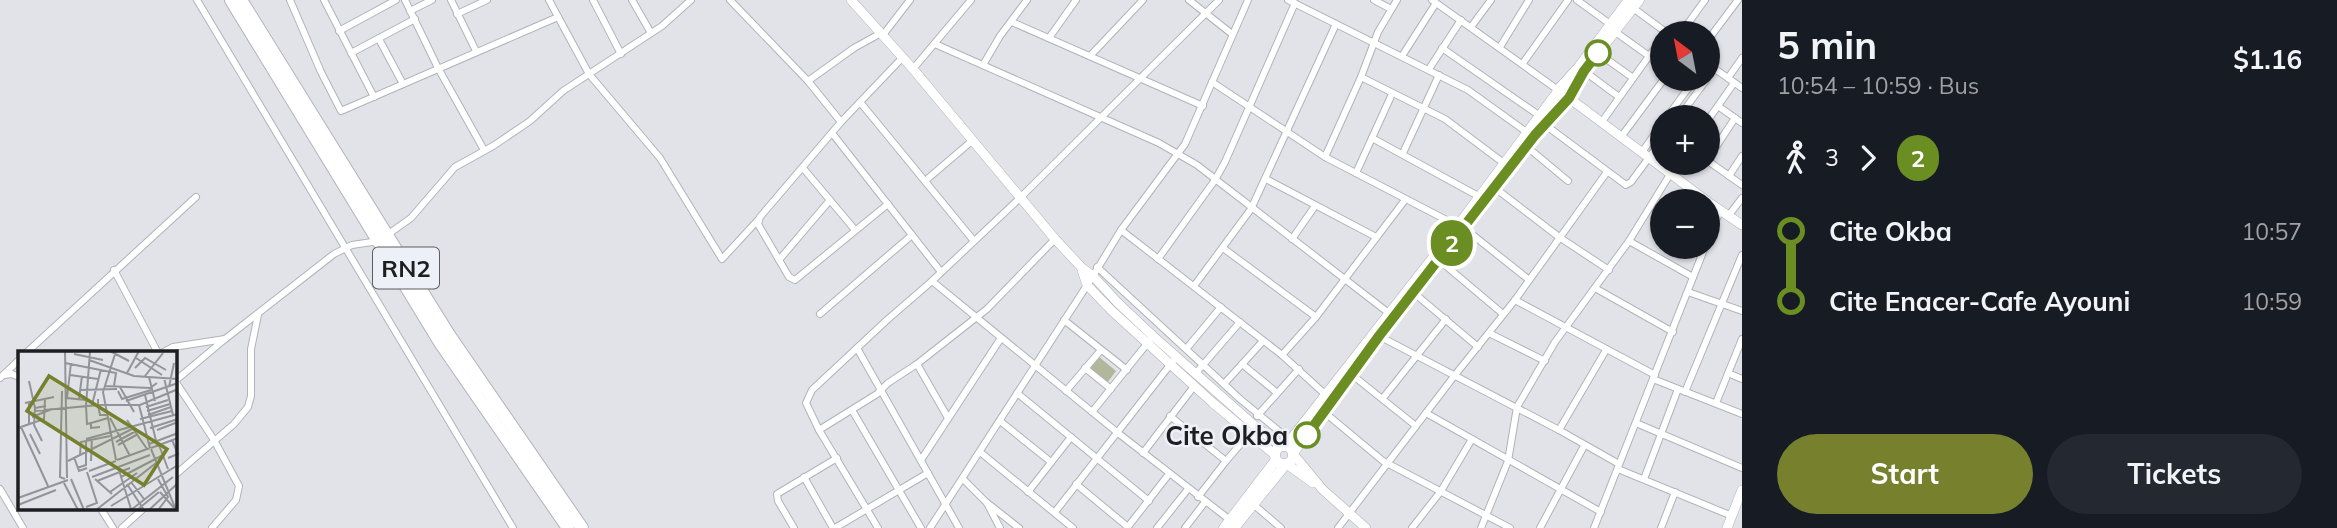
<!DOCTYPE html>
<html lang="en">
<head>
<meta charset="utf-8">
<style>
  body { margin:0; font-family:Mulish,sans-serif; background:#242831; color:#f1f3f6; height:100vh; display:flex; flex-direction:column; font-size:26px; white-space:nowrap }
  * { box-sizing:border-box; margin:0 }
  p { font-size:23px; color:#9ea1a6 }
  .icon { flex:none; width:38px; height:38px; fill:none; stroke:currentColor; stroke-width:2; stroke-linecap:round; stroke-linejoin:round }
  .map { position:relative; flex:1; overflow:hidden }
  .side { display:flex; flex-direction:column; background:#171b24; width:595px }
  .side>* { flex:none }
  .badge { padding:0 14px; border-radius:23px; font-size:24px; line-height:46px }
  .needle { width:46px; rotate:328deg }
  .tools { position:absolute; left:1650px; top:21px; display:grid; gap:14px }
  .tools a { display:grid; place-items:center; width:70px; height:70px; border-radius:50%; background:#171b24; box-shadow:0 2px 5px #0004; font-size:35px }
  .map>.badge { position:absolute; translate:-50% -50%; box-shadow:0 0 0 4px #fff }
  .legs { display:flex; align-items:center; gap:10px; height:77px; padding:0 35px; font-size:23px }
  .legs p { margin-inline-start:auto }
  .overview { display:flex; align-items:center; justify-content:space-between; height:119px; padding:0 35px }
  h1 { font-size:38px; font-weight:700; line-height:52px }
  .primary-button { display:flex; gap:14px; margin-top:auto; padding:14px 35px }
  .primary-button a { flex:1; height:80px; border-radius:42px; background:#77812d; color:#fff; font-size:28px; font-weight:700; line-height:80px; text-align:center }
  .primary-button a+a { background:#242831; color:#f1f3f6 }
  ul { padding:0 35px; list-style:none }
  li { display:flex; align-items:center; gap:24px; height:70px; font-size:26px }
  li i { display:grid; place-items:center; width:10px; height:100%; margin:0 9px; background:currentColor }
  li i::after { content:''; width:18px; height:18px; margin:-9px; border:5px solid; border-radius:50%; background:#171b24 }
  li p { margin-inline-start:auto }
  li:first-child i { background:linear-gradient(#0000 50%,currentColor 0) }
  li:last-child i { background:linear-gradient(currentColor 50%,#0000 0) }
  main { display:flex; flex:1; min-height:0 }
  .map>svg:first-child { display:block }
</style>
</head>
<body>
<main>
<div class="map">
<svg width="1742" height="528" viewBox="0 0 1742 528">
  <rect width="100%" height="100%" fill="#e1e3e9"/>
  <!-- green -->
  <path fill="#b2b79c" d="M1098,356L1116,371L1107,383L1088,368Z"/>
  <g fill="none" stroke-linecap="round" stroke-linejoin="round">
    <defs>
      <g id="street">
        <path d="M197,0L513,528"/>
        <path d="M290,0L321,72L341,111L558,17"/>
        <path d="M324,0L374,97"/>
        <path d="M405,0L438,68L484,150"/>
        <path d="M451,0L476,51"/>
        <path d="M549,0L589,74L660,158L722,259L758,220"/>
        <path d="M593,0L621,54"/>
        <path d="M632,0L651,33"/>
        <path d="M730,0L808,81L854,48L881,33"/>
        <path d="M1189,0L1232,34"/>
        <path d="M1288,0L1468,90L1528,133"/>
        <path d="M1374,0L1391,9"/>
        <path d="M1432,0L1558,90"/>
        <path d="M1577,0L1610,24"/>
        <path d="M1633,8L1667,33"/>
        <path d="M410,11L432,0"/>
        <path d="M457,14L487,0"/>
        <path d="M1012,22L1203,106"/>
        <path d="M1471,27L1491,0"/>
        <path d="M339,31L396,0"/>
        <path d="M1614,31L1649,56"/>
        <path d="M1681,33L1705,0"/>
        <path d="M883,35L910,0"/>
        <path d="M1049,38L1076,0"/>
        <path d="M379,39L403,84"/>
        <path d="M1708,40L1738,0"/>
        <path d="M935,44L1159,143L1197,165L1390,314"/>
        <path d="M1500,47L1529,0"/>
        <path d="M1442,48L1540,116"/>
        <path d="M351,53L415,19"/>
        <path d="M1598,53L1633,78"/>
        <path d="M1090,56L1143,0"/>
        <path d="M1402,56L1436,3"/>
        <path d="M1523,63L1568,0"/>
        <path d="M1708,64L1742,88"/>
        <path d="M983,65L1000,36L1027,0"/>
        <path d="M913,69L971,0"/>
        <path d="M1429,69L1461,20"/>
        <path d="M1584,71L1619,97"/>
        <path d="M1361,77L1445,119L1505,164"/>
        <path d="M1728,78L1742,58"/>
        <path d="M808,81L841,122"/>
        <path d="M1212,82L1325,157L1458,226"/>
        <path d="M860,102L974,241"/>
        <path d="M1718,106L1742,123"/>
        <path d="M1667,117L1695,79"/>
        <path d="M1679,117L1707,79"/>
        <path d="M1708,120L1734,83"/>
        <path d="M1601,123L1662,38"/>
        <path d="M1544,124L1626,185L1631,182L1662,140"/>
        <path d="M832,133L941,272"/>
        <path d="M1621,137L1664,79"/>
        <path d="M1372,138L1480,197"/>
        <path d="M1526,146L1568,181"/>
        <path d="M1642,152L1662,124"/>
        <path d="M1403,153L1439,75"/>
        <path d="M1325,157L1361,77L1378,32L1397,0"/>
        <path d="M1708,159L1735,118"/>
        <path d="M1708,161L1742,185"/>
        <path d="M803,168L855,230"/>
        <path d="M1356,173L1392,94"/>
        <path d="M1729,176L1742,156"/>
        <path d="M1266,179L1376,237"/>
        <path d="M925,181L973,140"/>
        <path d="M1495,188L1559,237L1609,270"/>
        <path d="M888,204L795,280L789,277L758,224L760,217L841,122L903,57"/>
        <path d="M1729,215L1742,198"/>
        <path d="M1464,228L1528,279"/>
        <path d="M1121,230L1282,355L1327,396"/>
        <path d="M387,235L411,218L455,167L493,146L530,121L563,91L662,26L691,0"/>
        <path d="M1292,239L1315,206"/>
        <path d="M1708,239L1720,211"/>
        <path d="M1629,241L1693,277"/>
        <path d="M1223,248L1316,317"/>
        <path d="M1158,259L1215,180L1225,162L1295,3"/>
        <path d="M779,260L830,200"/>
        <path d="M1439,260L1503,314"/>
        <path d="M1097,267L1240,399L1291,441"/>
        <path d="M114,270L158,353"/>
        <path d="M932,281L1118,433L1230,520"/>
        <path d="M1194,286L1251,209L1336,24"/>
        <path d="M1595,288L1673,332"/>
        <path d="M1688,292L1742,311"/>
        <path d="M1414,293L1478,347"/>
        <path d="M1515,300L1655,375"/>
        <path d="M820,314L912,235"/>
        <path d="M1064,320L1127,370"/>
        <path d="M1489,333L1545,361"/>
        <path d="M1379,336L1559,430L1619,464"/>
        <path d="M857,348L959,528"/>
        <path d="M1187,348L1221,307"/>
        <path d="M26,353L196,197"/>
        <path d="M162,353L173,347L225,339"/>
        <path d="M1282,355L1316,317L1405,200"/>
        <path d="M917,364L948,418"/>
        <path d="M1242,364L1276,392"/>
        <path d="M1085,368L1111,389"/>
        <path d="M1196,373L1240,322"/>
        <path d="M1728,373L1742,379"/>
        <path d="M1351,374L1416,426"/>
        <path d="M4,375L12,374L19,377"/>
        <path d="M0,378L19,360"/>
        <path d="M1653,379L1742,414"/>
        <path d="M175,381L225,339L334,254L352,245L379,241"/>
        <path d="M175,381L214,440L239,486L236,500L212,528"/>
        <path d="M1224,384L1263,341"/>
        <path d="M1066,391L1101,350"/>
        <path d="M1685,392L1742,255"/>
        <path d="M1017,393L1149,501"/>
        <path d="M1383,398L1446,319"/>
        <path d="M1716,403L1742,339"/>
        <path d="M852,410L921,528"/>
        <path d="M1092,412L1150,340"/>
        <path d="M1324,412L1383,461L1510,528"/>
        <path d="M1426,413L1601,512"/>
        <path d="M1170,416L1226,461L1198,497"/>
        <path d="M1257,416L1299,369"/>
        <path d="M1000,421L1051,462"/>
        <path d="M1636,423L1742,468"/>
        <path d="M819,430L806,403L812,390L887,320L932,281L1021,197L1219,0"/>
        <path d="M1559,430L1606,350"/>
        <path d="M980,452L1073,528"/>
        <path d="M1143,453L1195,385"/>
        <path d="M921,460L1001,338"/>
        <path d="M1226,461L1250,433"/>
        <path d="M1618,469L1732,516"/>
        <path d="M175,475L234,424L248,407L251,396V349L258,315"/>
        <path d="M804,477L833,528"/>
        <path d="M963,479L986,502L1019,528"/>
        <path d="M1644,479L1678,389"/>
        <path d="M1076,484L1128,527"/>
        <path d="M0,489L23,528"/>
        <path d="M1028,492L1071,437"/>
        <path d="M987,503L1000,528"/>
        <path d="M1253,504L1281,528"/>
        <path d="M101,509L113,528"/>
        <path d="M1055,512L1177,356"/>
        <path d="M122,528L143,509"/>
        <path d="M794,528L778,501L777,494L837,458"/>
        <path d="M835,528L928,473"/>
        <path d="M878,528L819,430L877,394L888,383L917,364L987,309L1055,239"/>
        <path d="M930,528L1093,276L1121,230L1185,144L1248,0"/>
        <path d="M1127,528L1169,474"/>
        <path d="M1157,528L1188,489"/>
        <path d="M1185,528L1205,502"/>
        <path d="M1338,528L1455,375L1515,300L1607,172"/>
        <path d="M1412,528L1441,491L1472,439"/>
        <path d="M1481,528L1508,461L1517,407L1555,342L1629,241L1677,163"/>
        <path d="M1540,528L1584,446"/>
        <path d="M1594,528L1705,247"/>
        <path d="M1661,528L1675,492"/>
      </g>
      <g id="secondary">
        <path d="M851,0L913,69L1055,239L1082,268L1093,276L1118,303L1153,336L1255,426L1281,446"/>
        <path d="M1569,98L1707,201"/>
        <path d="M1708,202L1742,225"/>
        <path d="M1082,270L1087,285L1111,310L1213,403L1275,455"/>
        <path d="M1294,455L1323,490L1366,528"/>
        <path d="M1287,464L1313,483"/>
        <path d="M1727,528L1742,490"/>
      </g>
      <g id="primary">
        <path d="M1560,88H1565L1569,91L1570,96L1567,100L1559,99L1557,95L1558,90L1579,67L1629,0"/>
        <path d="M1570,96L1584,71L1639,0"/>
        <path d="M1529,143L1564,101"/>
        <circle cx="1284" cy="455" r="9"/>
        <path d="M1286,446L1458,226L1557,93"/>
        <path d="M1293,453L1332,400"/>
        <path d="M1224,528L1276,460"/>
        <path d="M1234,528L1285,465"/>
      </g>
      <g id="highway">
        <path d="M231,0L441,344L568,528"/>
        <path d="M241,0L449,335L582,528"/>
      </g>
    </defs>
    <!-- street casing -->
    <use href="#street" stroke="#b2b3ba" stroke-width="8"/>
    <!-- secondary casing -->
    <use href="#secondary" stroke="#b2b3ba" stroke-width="10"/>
    <!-- primary casing -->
    <use href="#primary" stroke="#b2b3ba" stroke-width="11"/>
    <!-- highway casing -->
    <use href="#highway" stroke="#b2b3ba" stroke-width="14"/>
    <!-- street -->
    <use href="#street" stroke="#fff" stroke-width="6"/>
    <!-- secondary -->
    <use href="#secondary" stroke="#fff" stroke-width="9"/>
    <!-- primary -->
    <use href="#primary" stroke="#fff" stroke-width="10"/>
    <!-- highway -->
    <use href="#highway" stroke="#fff" stroke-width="12"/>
  </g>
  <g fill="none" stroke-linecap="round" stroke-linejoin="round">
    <defs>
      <path id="line-1" d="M1307,435L1379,336L1535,135L1569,98L1584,71L1598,53"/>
    </defs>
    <!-- line-1 casing -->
    <use href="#line-1" stroke="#fff" stroke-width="16"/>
    <!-- line-1 -->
    <use href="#line-1" stroke="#6b8e23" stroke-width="10"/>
  </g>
  <!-- markers -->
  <g fill="#fff" stroke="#6b8e23" stroke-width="3.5">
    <circle cx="1598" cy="53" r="12"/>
    <circle cx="1307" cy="435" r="12"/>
  </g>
  <g text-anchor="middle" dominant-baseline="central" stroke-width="5" stroke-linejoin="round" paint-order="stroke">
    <!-- shield labels -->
    <rect fill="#eef0f7" stroke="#5c5d60" stroke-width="2" x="373" y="247.5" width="66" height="41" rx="5"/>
    <g font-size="24" font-weight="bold" fill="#1d1e20">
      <text x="406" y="268">RN2</text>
    </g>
    <!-- stop labels -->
    <g font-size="26" font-weight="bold" fill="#1d1e20" stroke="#eef0f7" text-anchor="end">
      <text x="1288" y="435">Cite Okba</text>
    </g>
  </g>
  <!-- overview -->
  <g transform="translate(18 351)">
    <rect width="159" height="159" fill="#e1e3e9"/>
    <path fill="none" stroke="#939499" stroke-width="2" d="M47,0L49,127M72,0L68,55L69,73L73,72M92,0L111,10M56,3L85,9M118,7L144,24M71,9L116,25L160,28M47,12L98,22L96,35M53,12L49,47L68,49M117,17L127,7L148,19M109,22L121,0M52,24L80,28M127,25L145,2M131,26L137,50M146,27L155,64M11,30L17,57M87,35L132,37L139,32M102,36L116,61M151,36L156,12M62,39L99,38M44,40L42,126L47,128M100,40L104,48L133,39M127,44L139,94M61,48L64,25M108,50L160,32M7,52L36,46M74,54L83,18M121,54L132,97M128,56L150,49M16,60L80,54V48M129,60L152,53M89,64H82L80,54H122L160,38M130,64L153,56M14,66L34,58M92,67L112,105M122,68L154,60M109,69L129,98M11,73V51M3,76L30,135M82,76L73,77V72L90,67M0,77L26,68L27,48M132,77L160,68M139,79L160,71M12,83L22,103M68,88L160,63M24,90L16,74L17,57L28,55M98,91L118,80M131,93L160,82M100,94L120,83M141,94L150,118M133,97L160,87M133,98L158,159M62,104L63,91L92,85M56,106L61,120L69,117M150,107L160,103L154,89M98,109L85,41L98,0M99,109L132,97M50,110L116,77M73,110L74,86M100,116L113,158M59,117L68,114V91M71,120L98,110M74,126L132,104M103,126L145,104M53,128L66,159M77,128L94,143M79,130L112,117M113,131L126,148M46,132L60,159M109,133L126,159M92,141L119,122M142,141L157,158M0,147L50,129M0,154L38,139M93,155L160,114M68,156L79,152L69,121M78,159L138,112M113,159L155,126M119,159L141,141M131,159L160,132M140,159L150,146L140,128"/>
    <path fill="#77812d" fill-opacity="0.15" stroke="#77812d" stroke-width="3.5" d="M31,25L149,98L126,134L9,60Z"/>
    <rect width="159" height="159" fill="none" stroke="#1d1e20" stroke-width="3.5"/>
  </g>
</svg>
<div class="tools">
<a><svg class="needle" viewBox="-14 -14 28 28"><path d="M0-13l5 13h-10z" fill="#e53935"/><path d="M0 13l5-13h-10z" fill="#9ea1a6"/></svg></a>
<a>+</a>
<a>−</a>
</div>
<b class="badge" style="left:1452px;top:243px;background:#6b8e23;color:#fff">2</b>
</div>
<section class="side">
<div class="overview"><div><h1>5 min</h1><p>10:54 – 10:59 · Bus</p></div><b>$1.16</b></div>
<div class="legs"><svg class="icon" aria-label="walk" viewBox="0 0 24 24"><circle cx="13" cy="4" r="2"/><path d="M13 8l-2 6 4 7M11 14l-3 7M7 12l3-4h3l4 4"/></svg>3<svg class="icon" aria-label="forward" viewBox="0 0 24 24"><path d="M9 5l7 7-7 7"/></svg><b class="badge" style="background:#6b8e23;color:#fff">2</b></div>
<ul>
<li><i style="color:#6b8e23"></i><b>Cite Okba</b><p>10:57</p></li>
<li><i style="color:#6b8e23"></i><b>Cite Enacer-Cafe Ayouni</b><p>10:59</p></li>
</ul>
<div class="primary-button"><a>Start</a><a>Tickets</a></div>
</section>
</main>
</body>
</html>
